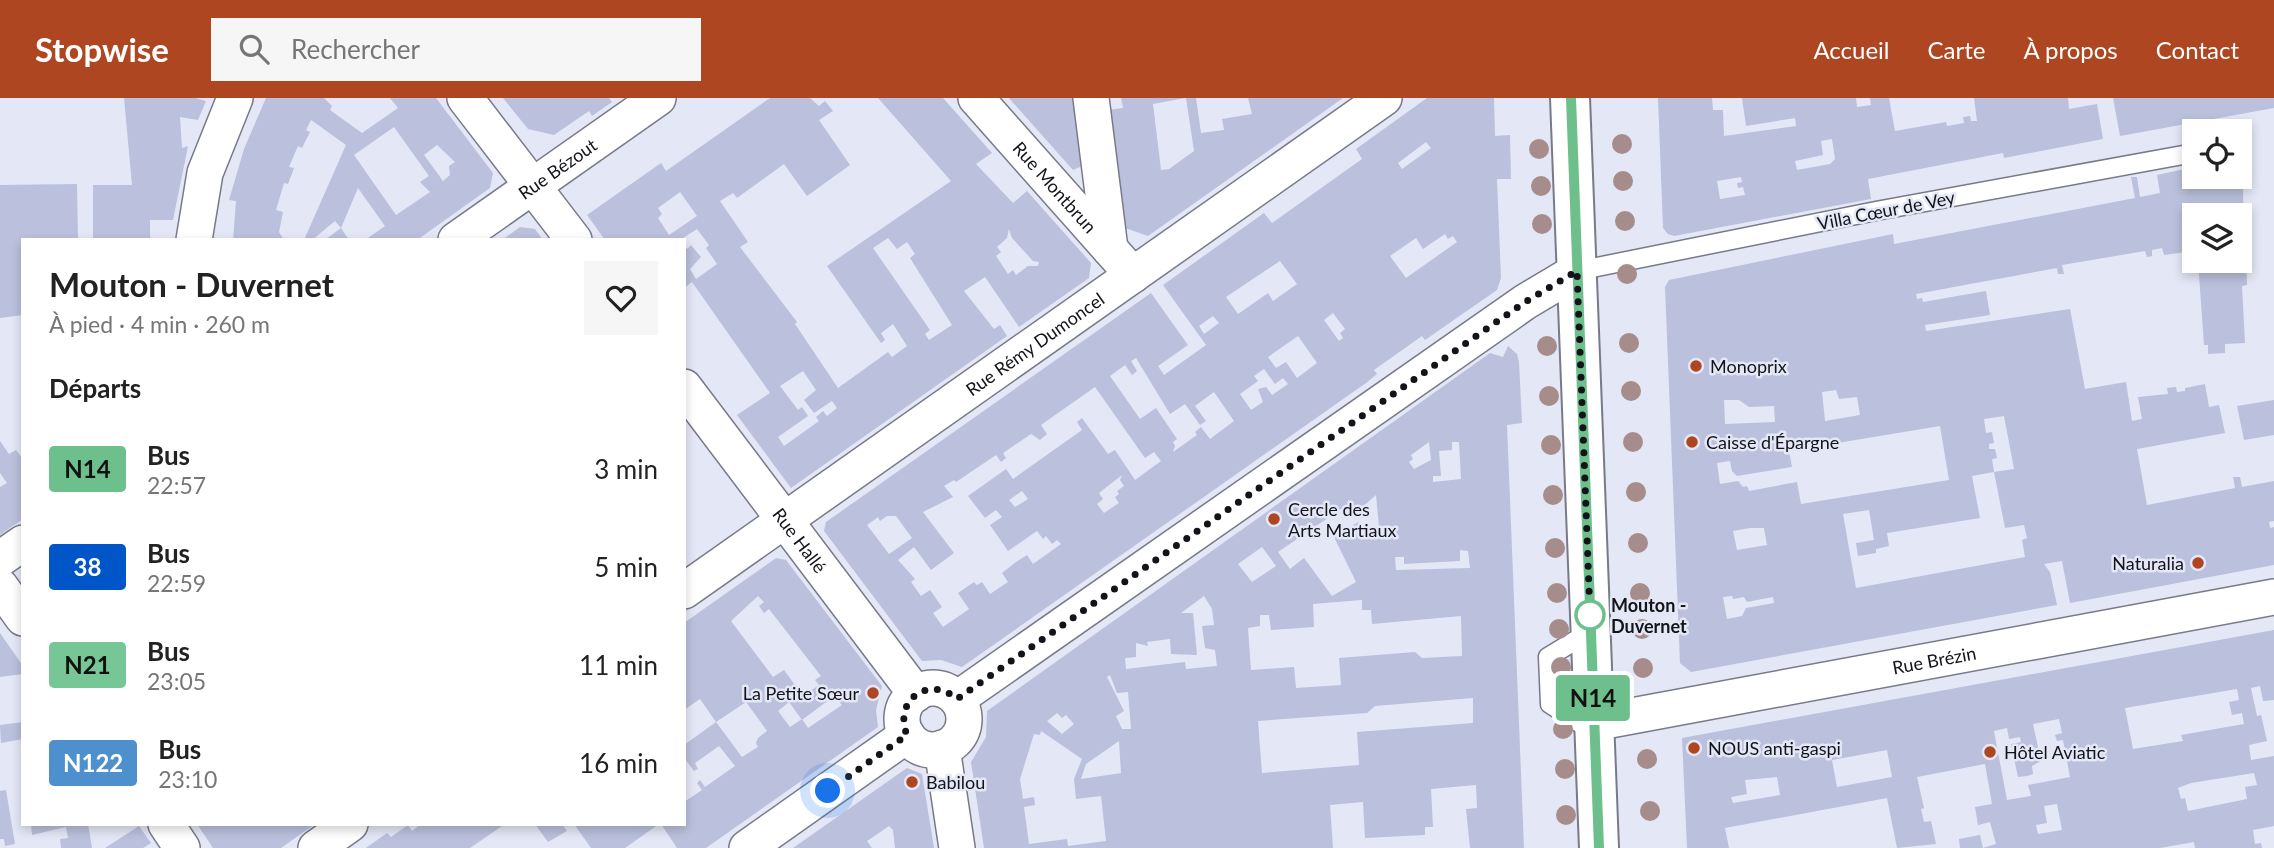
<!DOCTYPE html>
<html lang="fr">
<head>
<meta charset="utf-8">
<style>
  body { margin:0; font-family:Lato,sans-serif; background:#f6f6f6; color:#222; height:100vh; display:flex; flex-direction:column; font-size:26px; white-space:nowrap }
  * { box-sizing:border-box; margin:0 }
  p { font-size:23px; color:#767676 }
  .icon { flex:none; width:38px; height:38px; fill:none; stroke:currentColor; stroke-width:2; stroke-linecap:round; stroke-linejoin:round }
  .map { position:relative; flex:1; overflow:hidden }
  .details { position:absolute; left:21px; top:140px; width:665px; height:588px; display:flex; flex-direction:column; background:#fff; border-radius:0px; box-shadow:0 4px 10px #0003 }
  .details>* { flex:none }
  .badge { padding:0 14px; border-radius:5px; font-size:24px; line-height:46px }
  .controls { position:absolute; left:2182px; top:21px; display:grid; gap:14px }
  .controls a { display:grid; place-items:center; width:70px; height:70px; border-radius:0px; background:#fff; box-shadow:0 4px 10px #0003; font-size:35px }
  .you { position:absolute; width:35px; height:35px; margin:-18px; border:5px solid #fff; border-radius:50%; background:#1a73e8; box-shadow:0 0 0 10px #1a73e833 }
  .map>.badge { position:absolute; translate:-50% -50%; box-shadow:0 0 0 4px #fff }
  h2 { padding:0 28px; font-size:26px; line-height:63px }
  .round { display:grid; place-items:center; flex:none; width:74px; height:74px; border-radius:0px; background:#f6f6f6 }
  .head { display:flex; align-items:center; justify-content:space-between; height:119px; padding:0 28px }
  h1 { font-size:33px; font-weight:700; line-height:52px }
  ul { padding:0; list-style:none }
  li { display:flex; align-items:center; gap:21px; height:98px; padding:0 28px }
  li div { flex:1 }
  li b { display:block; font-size:26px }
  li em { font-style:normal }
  li .badge { min-width:77px; font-weight:700; text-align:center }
  header { display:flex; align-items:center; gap:42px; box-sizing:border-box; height:98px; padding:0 35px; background:#ae4721; color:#fff }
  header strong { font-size:33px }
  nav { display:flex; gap:38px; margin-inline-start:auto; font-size:24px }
  .search { width:490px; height:63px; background:#f6f6f6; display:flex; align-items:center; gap:18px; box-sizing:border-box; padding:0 24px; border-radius:0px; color:#767676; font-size:26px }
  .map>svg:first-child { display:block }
</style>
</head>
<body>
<header>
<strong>Stopwise</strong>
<div class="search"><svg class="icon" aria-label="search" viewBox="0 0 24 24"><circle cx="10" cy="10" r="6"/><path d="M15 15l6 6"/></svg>Rechercher</div>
<nav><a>Accueil</a><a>Carte</a><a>À propos</a><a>Contact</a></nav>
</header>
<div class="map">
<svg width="2274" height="750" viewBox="0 0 2274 750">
  <rect width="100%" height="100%" fill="#e4e7f6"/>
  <!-- building -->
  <g fill="#bbc0dc" fill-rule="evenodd">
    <path d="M124,0H195L206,3L198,22L180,19L182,50L188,48L173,122H150V142H93V87H132Z"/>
    <path d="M266,0H324L332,8L330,12L362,35L398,10L390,0H436L493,75L490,90L417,142H365L385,128L358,90L341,130L335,123L312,142H304L346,47L311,22L306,32L310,34L302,50L298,48L289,69L294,70L288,86L284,85L276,112L283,114L279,134L284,142H233L236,103L229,102L244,51ZM394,29L429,78L420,84L430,94L396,117L354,57ZM437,47L455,64L449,68L450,77L443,83L424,57Z"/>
    <path d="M503,0H609L612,4L592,18L589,13L554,37L528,31Z"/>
    <path d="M770,0H810L819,8L825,3L833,13L819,22L850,67L807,98L784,66L737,100L733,95L720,103L748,144L740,149L797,224L795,226L838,290L888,254L892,259L907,248L893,226L881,235L885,242L881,245L827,168L951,83L878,0H943L992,55L976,66L1013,105L1027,93L1091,165L1089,180L1019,229L985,179L964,193L994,231L1000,227L1007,238L791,390L737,317L770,295L692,184L684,190V147L687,151L691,147L701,159L690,171L696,181L717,166L706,150L709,147L697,131L680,142H605L587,117L661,65L666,73ZM680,94L697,118L669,137L658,120L662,116L658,110ZM1009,131L1012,140L1033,163L1039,164L1038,168H1028L1016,177L1013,172L1008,176L996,158L1001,154L997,149L1007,140ZM888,140L897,151L907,144L915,156L910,160L952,227L929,242L925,236L930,232L873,150ZM803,273L816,292L804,302L814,315L832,303L837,310L827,318L823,313L816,319L819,323L784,348L778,339L808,318L802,309L798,312L780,288Z"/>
    <path d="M1009,0H1078L1087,66L1073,72Z"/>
    <path d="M1121,0H1185L1153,6L1161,72L1169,71L1194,53L1186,0H1196L1201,35L1224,32L1222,21L1252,16L1248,0H1343L1148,138L1125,130L1108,12L1123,10Z"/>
    <path d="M1427,0H1494L1495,38L1510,37L1511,81H1497L1501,180L1497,192L1425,242L1422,238L1374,272L1377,276L1366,285L962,569L941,562L922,563L824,433L826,424L1151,195L1188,247L1158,268L1164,277L1206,247L1163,187L1264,115L1272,125L1362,61L1356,51ZM1426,44L1431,50L1402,71L1398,65ZM1445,136L1448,141L1453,138L1457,144L1406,180L1390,158L1416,140L1423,151ZM1280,163L1297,186L1273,203L1268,195L1238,216L1226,199ZM1333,215L1345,231L1340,235L1343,240L1339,243L1324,222ZM1213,218L1219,225L1204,236L1199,228ZM1298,238L1317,265L1297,280L1286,264L1276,270L1268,259ZM1136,260L1170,316L1185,306L1200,327L1206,323L1195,308L1214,294L1234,323L1210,341L1201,329L1195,334L1197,337L1173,354L1175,348L1173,344L1177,341L1156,310L1140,321L1110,278L1125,267L1132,277L1137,273L1131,263ZM1264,271L1275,286L1283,280L1288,286L1272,297L1266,289L1258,291L1263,304L1251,312L1240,296L1258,283L1254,278ZM1095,289L1145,360L1154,354L1161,363L1135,382L1115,352L1108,356L1082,320L1077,324L1082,332L1013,381L1006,371L968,398L985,420L996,412L1002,419L990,427L1008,453L1037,433L1043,441L1046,438L1052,446L1057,442L1061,446L1033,466L1027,457L1016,464L1002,475L1008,484L990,496L982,484L977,487L974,484L958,495L969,511L943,529L933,515L942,509L930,492L921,498L911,484L915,481L898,462L914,449L931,472L954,455L923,414L953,399L944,388L954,382L956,384L996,357L1001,364L1006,360L1003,355L1031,336L1040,342L1047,336L1041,327ZM1122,377L1120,382L1124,388L1117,393L1119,396L1115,399L1119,405L1104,415L1097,406L1103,401L1099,395ZM1022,393L1028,401L1015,409L1009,402ZM887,418H896L912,440L889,456L867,427L878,419L880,423Z"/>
    <path d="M1658,0H1712L1713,12H1723L1724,38L1796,28L1795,20L1746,28L1742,0H1856L1857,9L1871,7L1870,0H1889L1895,33L1946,24L1947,28L1964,25L1963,19L1970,18L1971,23H1977L1974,0H2068L2069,11L2097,6L2103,41L2004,60L2003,55L1868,81L1871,101L1674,138L1668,136L1663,130ZM1832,41L1835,61L1830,66L1797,72L1795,63L1823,57L1821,43ZM1741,79L1742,84L1737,85L1738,90L1743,89L1745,97L1720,101L1717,83Z"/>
    <path d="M2113,0H2274V10L2120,38Z"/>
    <path d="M2240,61H2242L2244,126L2240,127V117H2194V153L2164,157L2162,150L2152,152V158L2147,159L2145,153L2062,167L2064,176H2058L2057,170L1916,196L1917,201L1922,200L1923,204L1986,193L1990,217L1925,227L1926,233L2070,211L2085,291L2126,284L2132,323L2142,321L2138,299L2168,296L2167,290L2176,289L2177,294L2185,293V290L2205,286L2209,309L2219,307L2225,335L2137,351L2147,407L2235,390L2233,379H2240L2242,389L2274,383V423L2269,424L2270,430L2274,429V467L2070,505L2062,463L2044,466L2050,474L2057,507L1691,574L1680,565L1665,189L1669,182L1893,136L1894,146L2135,100L2131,79H2137L2140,99L2160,95L2157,77L2194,69V79H2240ZM1836,292L1839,301L1857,299L1860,317L1825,323L1822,294ZM1724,302H1739L1749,309L1774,308L1775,324L1725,326ZM2004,318L2014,371L1994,374L1992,361L1997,360L1995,351H1989V346L1994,345L1992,334L1986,335L1984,321ZM1940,328L1949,382L1801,406L1797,384L1749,393L1747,388L1743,389L1738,383L1720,386L1717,365L1730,363L1732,373L1737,378L1792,369L1789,353ZM1994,374L2005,430L2024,427L2027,440L2022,442L2025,459L1856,490L1843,416L1869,412L1874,442L1856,445L1858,458L1876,455V451L1889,448L1887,435L1980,420L1972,378ZM1750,430H1764L1767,447L1737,452L1733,433ZM1732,498L1733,501L1744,499L1747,504L1773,499L1774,505L1746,510L1742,518L1727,521L1723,499Z"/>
    <path d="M77,86L78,142H23V217L0,220V87Z"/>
    <path d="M520,129L535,131L543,142H502Z"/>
    <path d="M341,130L349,142H325Z"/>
    <path d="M2240,154H2246L2247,187L2242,188L2245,245L2225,246V255L2208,256V247H2204L2198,163H2240Z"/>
    <path d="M1508,248L1517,256L1519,264L1522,325L1507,327L1524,750H1470L1466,711L1477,710L1476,687L1431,691L1433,729H1425V737L1365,740L1363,704L1330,707L1333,750H984L971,664L986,639L987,613L1490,255L1503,259ZM1429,344L1431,362L1414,371L1409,364L1413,361L1411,357ZM1452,344H1459L1461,381L1433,384V378H1441L1439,353L1452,352ZM1376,397L1379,429L1364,434L1358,424L1334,439L1356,484L1332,498L1304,460L1290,471L1278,454L1341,411L1346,418L1356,411L1358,413ZM1262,449L1276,468L1252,484L1238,466ZM1460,452L1468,453L1470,470L1396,472L1395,459H1404V466L1460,463ZM1204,498L1212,511L1214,527L1202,528L1205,550L1215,552L1217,568L1186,571L1185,564L1126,571L1125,560L1136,559V545L1148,548L1147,544L1170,541L1171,556L1197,557L1193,515H1181ZM1362,502V512H1371L1372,526L1461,518L1462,558L1422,560L1415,554L1339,560L1341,587L1296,590L1294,569L1251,572L1248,530L1260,528V517H1269L1271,532L1314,529L1313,506ZM1110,577L1117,595L1128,594L1131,631H1122L1116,618L1124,613L1107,579ZM1473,600V625L1357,634L1359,667L1262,675L1258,623L1367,615L1375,608ZM1057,615L1062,620L1066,617L1074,626L1062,636L1047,623ZM1041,633L1082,661L1074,681L1076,701L1101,698L1106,743L1068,748L1067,741L1029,746L1024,709L1035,707L1034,699L1023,701L1020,681L1034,636L1040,637ZM1119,643L1121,675L1081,681L1086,666Z"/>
    <path d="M2274,302V337L2244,342L2237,308Z"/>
    <path d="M0,343L9,356L16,352L23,361V421L0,437V389L7,385L0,375Z"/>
    <path d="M776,460L786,462L882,588L876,612L878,629L706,750H677L661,726H684V704L702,692L697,685L700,682L705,689L735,668L719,648L695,665L698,671L694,673L684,660V647L716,624L742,659L758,649L756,645L758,640L767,633L746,604L716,624L700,601L684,612V525ZM758,498L764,504L759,508L764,515L769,511L821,578L815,582L819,587L803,598L784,572L773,579L731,523ZM834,598L842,607L808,630L802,621L790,629L778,613L789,604L802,622Z"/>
    <path d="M2274,532V602L2263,603L2260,588L2251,590L2257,618L2261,617L2267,643L2249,647L2251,662L2274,658V728L2253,732L2255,746L2261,745L2262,750H2195L2194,744L2160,750H1983L1996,746L1990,724L1978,727L1975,709L1992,706L1985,666L1917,679L1924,710L1921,711L1924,724L1931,723L1936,746L1897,750L1887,700L1725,730L1729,750H1687L1682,640ZM2237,591L2239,602L2229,604L2232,617L2242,615L2244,626L2181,637L2183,643L2133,651L2125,610ZM2059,621L2062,635L2055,637L2057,643L2063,642L2070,679L2028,687L2031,698L2007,702L1994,633L2007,630L2009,641L2020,639L2021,644L2011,646L2018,679L2027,678L2033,676L2032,668L2041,663L2033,626ZM1887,652L1892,679L1837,689L1832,662ZM2254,675L2257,687L2245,689L2247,701L2188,713L2185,700L2181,701L2178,690L2191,685ZM1777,679L1780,697L1733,705L1731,699L1747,696L1745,682ZM2057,706L2062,732L2038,736L2036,727L2047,725L2044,708Z"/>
    <path d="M0,535L23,568V576L0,579Z"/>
    <path d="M23,624V641L1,645L0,627Z"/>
    <path d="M907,670L922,676L934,750H895L893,732L889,728L867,743L872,750H793Z"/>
    <path d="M6,692L15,746L5,748L4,741H0V693Z"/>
    <path d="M31,726H88L92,750H61L60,741L68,740L66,729L32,737Z"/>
    <path d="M197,726H315L281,750H213Z"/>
    <path d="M421,726H505L470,750H366L387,735L391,739L408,727L412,733Z"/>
    <path d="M535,726H562L567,733L548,744Z"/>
    <path d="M574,726H659L625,750H591Z"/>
    <path d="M139,728L151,745L143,750H105Z"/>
    <path d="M1980,737L1983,750H1960L1959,741Z"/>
  </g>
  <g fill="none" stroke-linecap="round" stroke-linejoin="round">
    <defs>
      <g id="lane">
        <path d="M1577,173L1876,113L2194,55"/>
        <path d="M1591,533L1548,559L1550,606L1595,635"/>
      </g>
      <g id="street">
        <path d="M465,0L574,142"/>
        <path id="s1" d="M976,0L1133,177"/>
        <path d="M1091,0L1110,151"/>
        <path d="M194,142L205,75L235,0"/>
        <path id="s2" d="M456,142L658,0"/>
        <path id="s3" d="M684,289L916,596"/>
        <path d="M0,461L23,445"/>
        <path d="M0,488L23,520"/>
        <path id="s4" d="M684,493L1384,0"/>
        <circle cx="933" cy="621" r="31"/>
        <path d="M957,601L1525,204L1577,173"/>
        <path id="s5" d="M1594,625L2274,499"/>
        <path d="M942,650L957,750"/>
        <path d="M166,726L182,750"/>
        <path d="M316,750L350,726"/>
        <path d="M747,750L907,637"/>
      </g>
      <path id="primary" d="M1570,0L1599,750"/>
    </defs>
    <!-- lane casing -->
    <use href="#lane" stroke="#787a88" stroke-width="21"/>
    <!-- street casing -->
    <use href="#street" stroke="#787a88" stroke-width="38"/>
    <!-- primary casing -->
    <use href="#primary" stroke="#787a88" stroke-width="42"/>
    <!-- lane -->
    <use href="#lane" stroke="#fff" stroke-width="18"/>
    <!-- street -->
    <use href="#street" stroke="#fff" stroke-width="35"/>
    <!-- primary -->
    <use href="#primary" stroke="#fff" stroke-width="38"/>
  </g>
  <!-- trees -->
  <g fill="#a68d8b">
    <circle cx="1622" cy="46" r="10"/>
    <circle cx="1539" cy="51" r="10"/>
    <circle cx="1623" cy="83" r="10"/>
    <circle cx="1541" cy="88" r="10"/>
    <circle cx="1625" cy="123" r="10"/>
    <circle cx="1542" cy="126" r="10"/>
    <circle cx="1627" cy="176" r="10"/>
    <circle cx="1629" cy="245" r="10"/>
    <circle cx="1547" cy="248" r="10"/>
    <circle cx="1631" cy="293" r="10"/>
    <circle cx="1549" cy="298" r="10"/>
    <circle cx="1633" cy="344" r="10"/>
    <circle cx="1551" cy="347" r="10"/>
    <circle cx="1636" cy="394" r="10"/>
    <circle cx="1553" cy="397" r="10"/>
    <circle cx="1638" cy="445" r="10"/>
    <circle cx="1555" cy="450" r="10"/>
    <circle cx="1557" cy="495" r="10"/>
    <circle cx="1640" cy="495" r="10"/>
    <circle cx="1559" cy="531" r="10"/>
    <circle cx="1642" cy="531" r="10"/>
    <circle cx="1561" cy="569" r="10"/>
    <circle cx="1643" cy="570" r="10"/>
    <circle cx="1563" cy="631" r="10"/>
    <circle cx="1647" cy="661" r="10"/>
    <circle cx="1565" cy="671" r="10"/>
    <circle cx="1650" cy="713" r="10"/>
    <circle cx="1566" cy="717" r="10"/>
  </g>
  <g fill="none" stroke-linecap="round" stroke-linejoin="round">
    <defs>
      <path id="line" d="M1571,0L1599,750"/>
    </defs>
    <!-- line casing -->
    <use href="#line" stroke="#fff" stroke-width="16"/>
    <!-- line -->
    <use href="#line" stroke="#6dc08c" stroke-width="10"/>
    <!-- walk -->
    <path stroke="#131419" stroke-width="7" stroke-dasharray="0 12.6" d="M828,693L907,637C893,603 928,576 957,601L1525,204L1577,173L1590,517"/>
  </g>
  <!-- markers -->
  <g fill="#ae4721" stroke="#e4e7f6" stroke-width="2.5">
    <circle cx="1696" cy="268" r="7"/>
    <circle cx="1692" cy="344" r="7"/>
    <circle cx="1274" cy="421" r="7"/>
    <circle cx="2198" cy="465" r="7"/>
    <circle cx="873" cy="595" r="7"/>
    <circle cx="1694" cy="650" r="7"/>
    <circle cx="1990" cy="654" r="7"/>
    <circle cx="912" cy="684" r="7"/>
  </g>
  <circle fill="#fff" stroke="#6dc08c" stroke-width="3.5" cx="1590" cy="517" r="14"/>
  <g text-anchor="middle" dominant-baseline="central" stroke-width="5" stroke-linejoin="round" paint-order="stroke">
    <!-- street labels -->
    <g font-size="18" fill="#131419" stroke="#e4e7f6">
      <text stroke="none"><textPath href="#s2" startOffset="124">Rue Bézout</textPath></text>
      <text stroke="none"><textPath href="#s1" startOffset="119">Rue Montbrun</textPath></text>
      <text transform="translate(1886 112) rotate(-11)">Villa Cœur de Vey</text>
      <text stroke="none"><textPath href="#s4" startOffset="429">Rue Rémy Dumoncel</textPath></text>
      <text stroke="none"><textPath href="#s3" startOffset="192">Rue Hallé</textPath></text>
      <text stroke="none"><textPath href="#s5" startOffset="346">Rue Brézin</textPath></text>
    </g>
    <!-- poi labels -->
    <g font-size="18" fill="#131419" stroke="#e4e7f6" text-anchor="start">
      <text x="1710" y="268">Monoprix</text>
      <text x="1706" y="344">Caisse d'Épargne</text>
      <text x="1288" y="411">Cercle des<tspan x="1288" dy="21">Arts Martiaux</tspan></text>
      <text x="2184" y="465" text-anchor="end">Naturalia</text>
      <text x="859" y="595" text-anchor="end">La Petite Sœur</text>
      <text x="1708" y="650">NOUS anti-gaspi</text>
      <text x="2004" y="654">Hôtel Aviatic</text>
      <text x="926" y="684">Babilou</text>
    </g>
    <!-- stop labels -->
    <g font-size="18" font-weight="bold" fill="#131419" stroke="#e4e7f6" text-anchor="start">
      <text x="1611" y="507">Mouton -<tspan x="1611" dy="21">Duvernet</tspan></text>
    </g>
  </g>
</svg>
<div class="controls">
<a><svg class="icon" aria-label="locate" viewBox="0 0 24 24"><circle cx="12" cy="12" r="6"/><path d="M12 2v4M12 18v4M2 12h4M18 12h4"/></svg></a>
<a><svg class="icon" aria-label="layers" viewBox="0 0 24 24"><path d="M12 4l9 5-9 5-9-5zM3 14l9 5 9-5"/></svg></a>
</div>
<div class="you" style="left:828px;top:693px"></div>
<b class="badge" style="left:1593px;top:600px;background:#6dc08c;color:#111">N14</b>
<section class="details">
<div class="head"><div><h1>Mouton - Duvernet</h1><p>À pied · 4 min · 260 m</p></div><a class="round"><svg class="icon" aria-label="heart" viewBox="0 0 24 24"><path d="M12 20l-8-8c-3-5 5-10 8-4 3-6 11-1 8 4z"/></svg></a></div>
<h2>Départs</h2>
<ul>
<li><span class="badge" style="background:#6dc08c;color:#111">N14</span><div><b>Bus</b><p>22:57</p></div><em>3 min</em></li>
<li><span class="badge" style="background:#0055c8;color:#fff">38</span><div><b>Bus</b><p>22:59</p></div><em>5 min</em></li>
<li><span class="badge" style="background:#77c695;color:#111">N21</span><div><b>Bus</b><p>23:05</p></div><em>11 min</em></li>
<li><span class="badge" style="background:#4d90cd;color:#fff">N122</span><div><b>Bus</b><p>23:10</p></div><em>16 min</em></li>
</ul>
</section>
</div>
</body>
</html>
